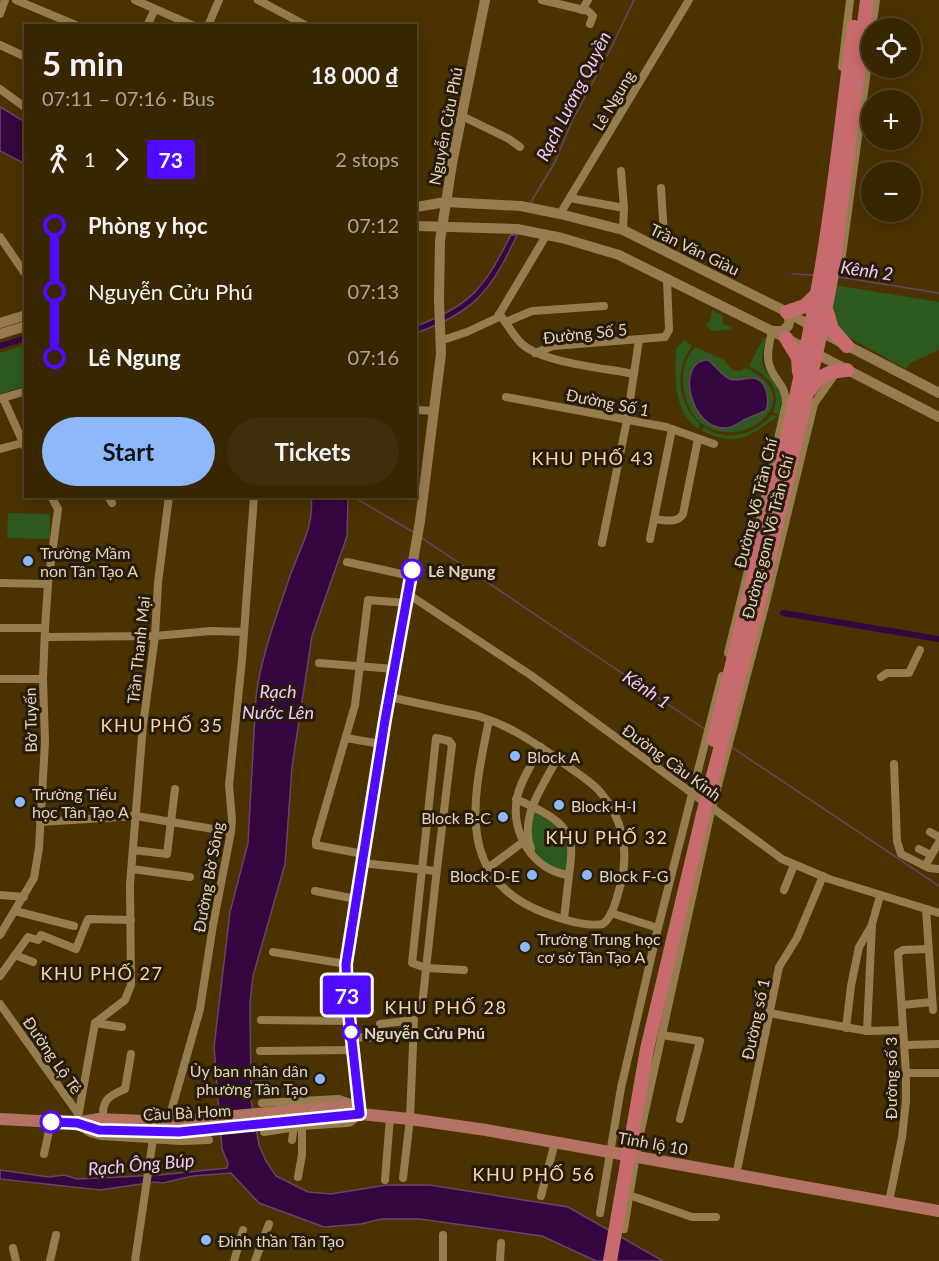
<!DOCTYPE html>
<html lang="en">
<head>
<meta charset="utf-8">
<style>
  body { margin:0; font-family:Lato,sans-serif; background:#3f2e0b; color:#f1f3f6; height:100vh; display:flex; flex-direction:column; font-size:22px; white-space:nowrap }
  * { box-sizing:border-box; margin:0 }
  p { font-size:20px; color:#aba599 }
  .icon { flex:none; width:33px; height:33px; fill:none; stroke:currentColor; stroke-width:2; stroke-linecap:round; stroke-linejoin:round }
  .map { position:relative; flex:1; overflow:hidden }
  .side { position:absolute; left:24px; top:24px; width:393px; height:474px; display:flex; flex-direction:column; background:#382601; border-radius:0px; box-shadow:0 3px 15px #0003,0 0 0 2px #524323 }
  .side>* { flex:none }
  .badge { padding:0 12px; border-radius:4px; font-size:21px; line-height:39px }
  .fabs { position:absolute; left:861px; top:18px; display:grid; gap:12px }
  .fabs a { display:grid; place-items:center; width:60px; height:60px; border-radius:50%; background:#382601; box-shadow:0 3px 15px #0003,0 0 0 2px #524323; font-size:30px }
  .map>.badge { position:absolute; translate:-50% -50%; box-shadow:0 0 0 3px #fff }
  .legs { display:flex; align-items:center; gap:9px; height:66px; padding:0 18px; font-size:20px }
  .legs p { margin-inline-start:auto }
  .headline { display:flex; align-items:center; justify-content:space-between; height:102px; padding:0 18px }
  h1 { font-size:33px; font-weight:700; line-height:45px }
  .primary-button { display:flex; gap:12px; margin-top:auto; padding:12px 18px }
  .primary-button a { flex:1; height:69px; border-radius:36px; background:#8db9fc; color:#111; font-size:24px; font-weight:700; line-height:69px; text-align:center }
  .primary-button a+a { background:#3f2e0b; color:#f1f3f6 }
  ul { padding:0 18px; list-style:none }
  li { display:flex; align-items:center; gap:21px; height:66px; font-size:22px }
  li i { display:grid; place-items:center; width:9px; height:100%; margin:0 8px; background:currentColor }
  li i::after { content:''; width:15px; height:15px; margin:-8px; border:4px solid; border-radius:50%; background:#382601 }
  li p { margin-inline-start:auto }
  li:first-child i { background:linear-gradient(#0000 50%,currentColor 0) }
  li:last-child i { background:linear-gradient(currentColor 50%,#0000 0) }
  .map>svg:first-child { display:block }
</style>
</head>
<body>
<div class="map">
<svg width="939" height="1261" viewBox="0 0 939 1261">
  <rect width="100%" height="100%" fill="#4a3201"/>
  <!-- green -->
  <g fill="#2d591f">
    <path d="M834,285L939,302V348L937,351L910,363L906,369L841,333L831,317Z"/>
    <path d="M712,310L723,316V324L732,328L730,330L712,331L705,324L710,322Z"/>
    <path d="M764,337L766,339L763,350L762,362L765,370L781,391L782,397L779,414L773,413C782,390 769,376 749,366Z"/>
    <path d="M684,340L692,346C674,371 677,402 699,423V429C673,413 675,376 676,349Z"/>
    <path d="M25,344V386L0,394V353Z"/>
    <path d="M695,347L724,360L732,370L740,371L746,368C827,407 704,475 685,395C681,378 683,361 695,347Z"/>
    <path d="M772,415L778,416C749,437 737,447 702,431L704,427C727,443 754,435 772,415Z"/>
    <path d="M8,513L50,514V539L7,538Z"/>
    <path d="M532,810C560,826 574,837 565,871C557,870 553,868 547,864C528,850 532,832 532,810Z"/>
  </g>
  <!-- water -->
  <g fill="#350640" stroke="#694466" stroke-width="1.5">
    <path d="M0,107L25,122V164L0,151Z"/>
    <path d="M511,235H517C491,291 475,312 416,333V326C473,305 484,287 511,235Z"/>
    <path d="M708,360C716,365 720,375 730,379C738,382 746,377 754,378C767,380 770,401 766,410C760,414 754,415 748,418C741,421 735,427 727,428C689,431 675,359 708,360Z"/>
    <path d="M311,497H348L347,536L312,636L292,767L285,864L253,976L250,1003L251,1100L259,1145L266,1161L276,1176L308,1192L331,1194L387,1185H430L568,1207L663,1261H596L542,1236L420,1219H381L361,1224L324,1227L259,1203L231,1173L193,1176L163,1183L155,1182L100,1190L0,1179V1170L49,1177L64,1175L77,1179L160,1175L227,1168L228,1163L222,1149L214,1047L230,912L248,843L256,697C261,656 277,615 290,576C299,550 315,525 311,497Z"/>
  </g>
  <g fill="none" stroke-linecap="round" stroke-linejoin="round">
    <!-- stream -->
    <g stroke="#694466" stroke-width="1.5">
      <path d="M531,202L555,162L572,121L608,54L634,0"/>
      <path d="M792,274L814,275"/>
      <path d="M839,277L939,293"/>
      <path d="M352,496L413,532"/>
      <path d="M422,538L706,730"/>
      <path d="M733,748L939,886"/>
    </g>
    <!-- canal -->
    <g stroke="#350640" stroke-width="6">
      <path d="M0,346L26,338"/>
      <path d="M783,613L939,639"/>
    </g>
    <!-- street -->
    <g stroke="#977c50" stroke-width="8">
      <path d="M16,0L78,26"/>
      <path d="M135,0L194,26"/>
      <path d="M258,0L307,26"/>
      <path d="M542,0L588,11L593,16L590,24"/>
      <path d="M582,10L588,0"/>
      <path d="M0,14L5,0"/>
      <path d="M147,26L155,9"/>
      <path d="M208,26L219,0"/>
      <path d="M872,28L876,0"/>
      <path d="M0,45L26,57"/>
      <path d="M842,67L850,0"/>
      <path d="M0,89L26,108"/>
      <path d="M462,116L509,139L520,147"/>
      <path d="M621,171L624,208"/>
      <path d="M661,188L665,251"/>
      <path d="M570,198L624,208L623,230"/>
      <path d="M560,214L689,0"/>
      <path d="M0,237L26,275"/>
      <path d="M840,270L872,33"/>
      <path d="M499,314C508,324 513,336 522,344C543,363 605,368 634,374"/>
      <path d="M506,322L532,311L604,306"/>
      <path d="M440,341L467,332L497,318L547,234"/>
      <path d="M535,353L553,346L665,337L669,330L667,279"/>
      <path d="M506,397L666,427L714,444"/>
      <path d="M3,398L26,449"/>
      <path d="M0,399L26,391"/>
      <path d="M416,410L434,411"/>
      <path d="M0,449L26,442"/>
      <path d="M108,496L112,503"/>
      <path d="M655,519C665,520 677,524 683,514L698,439"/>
      <path d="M650,539L672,429"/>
      <path d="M602,543L627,420L639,340"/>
      <path d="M347,562L411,576"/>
      <path d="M0,583L48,584"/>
      <path d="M408,594L532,676L782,859L829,879L939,913"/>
      <path d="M0,628H45"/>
      <path d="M46,637L155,636L211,631L244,632"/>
      <path d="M728,653L756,538L786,403C786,384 773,380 769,364C766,353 770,341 772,331"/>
      <path d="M319,663L394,669"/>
      <path d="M881,677L887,673H909L920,650"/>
      <path d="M0,679H43"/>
      <path d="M389,697L478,716C508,725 532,741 558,759C570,769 592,781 601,793C623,820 629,850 621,883C617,896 614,915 603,924C585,927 561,919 545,913C452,878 474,795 489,720"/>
      <path d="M346,738L381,744"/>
      <path d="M894,764L897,841L901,854L929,868L939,869"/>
      <path d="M516,799C537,809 569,820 571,847C572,856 570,866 569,875C533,871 510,832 517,798C520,781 533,763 541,747"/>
      <path d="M40,822L136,816L231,832"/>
      <path d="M930,832L939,837"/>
      <path d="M531,849C519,817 543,786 557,759"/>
      <path d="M919,849L931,855"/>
      <path d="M133,850L167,854L175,789"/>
      <path d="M363,854L316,845V840L355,705L368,600L406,603"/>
      <path d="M362,863L436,871"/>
      <path d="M925,866L939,842"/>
      <path d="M488,868L523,842"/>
      <path d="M132,869L190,877"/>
      <path d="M784,890L794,865"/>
      <path d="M315,891L356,899"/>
      <path d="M0,895L24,897"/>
      <path d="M926,909L933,1010"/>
      <path d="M15,911L74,926"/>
      <path d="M611,913L658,928"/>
      <path d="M564,919L569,875"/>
      <path d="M0,935L34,878L39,848L45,742L43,679L45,628L48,584L58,509L51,496"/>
      <path d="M273,952L346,964"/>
      <path d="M15,955L33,962"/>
      <path d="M0,976L28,937L38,940L41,935L76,949L88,919L131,920"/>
      <path d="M0,1004L77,1112"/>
      <path d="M902,1005L932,1002"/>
      <path d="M422,1006C431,919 441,832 452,745L449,741L436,738L412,963L426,968L464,970"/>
      <path d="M769,1013L867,1031L903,1030"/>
      <path d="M261,1020L350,1021"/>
      <path d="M95,1023L122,1027"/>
      <path d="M846,1028L851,986L859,947L872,925"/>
      <path d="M867,1031L872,924L880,896"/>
      <path d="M662,1035L700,1041L680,1119"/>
      <path d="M351,1037L381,1038L380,1024L414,1020L410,1119L403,1178"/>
      <path d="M905,1045L939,1044"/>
      <path d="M260,1051L353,1050"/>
      <path d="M906,1073H939"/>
      <path d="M262,1103L339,1099L351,1103L360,1114L351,1122L347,1123L302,1126L264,1132"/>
      <path d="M103,1113C103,1098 112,1095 125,1089L131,1054"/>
      <path d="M153,1116L170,1115L200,1009L213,925L231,832L232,819L229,785L242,660L254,496"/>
      <path d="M77,1123L95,1023L125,1000L131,985L130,884L143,725L155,636L158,583L169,496"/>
      <path d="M80,1126L90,1133L101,1136L181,1141L209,1140"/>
      <path d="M292,1140L294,1127"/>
      <path d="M44,1154L51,1122"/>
      <path d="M736,1175L779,967L797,938L823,876"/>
      <path d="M298,1177L302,1155V1126"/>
      <path d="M385,1180L390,1117"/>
      <path d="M629,1195L692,1217H716"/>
      <path d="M541,1196L555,1142"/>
      <path d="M889,1202L902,1137L906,1101V1073L898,953L903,950L927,949"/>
      <path d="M600,1213L621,1088L658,928L722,676"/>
      <path d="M624,1229L637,1148L710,816L766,602L814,404L835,374"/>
      <path d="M13,1248L16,1261"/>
      <path d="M50,1261L56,1235"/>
      <path d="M135,1261L153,1139"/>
      <path d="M234,1261L243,1230"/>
      <path d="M255,1261L269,1224"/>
      <path d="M443,1261V1235"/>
      <path d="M500,1261L501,1243"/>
    </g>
    <!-- secondary -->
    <g stroke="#977c50" stroke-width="10">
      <path d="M416,207L446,202L521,206L560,214L623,230L787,312L821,332L939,393"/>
      <path d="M416,226L517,229L562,238L619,255L772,331L939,417"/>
      <path d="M0,323L26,315"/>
      <path d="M773,331H783L788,326L790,319L784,311"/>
      <path d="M0,334L26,326"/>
      <path d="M360,1114L347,996L346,964L381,744L420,521L441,354L439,300L440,241L452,164L485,0"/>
    </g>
    <!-- primary -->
    <g stroke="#b47262" stroke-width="12">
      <path d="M0,1119L77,1123L99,1129L179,1132L360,1114L410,1119L486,1130L939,1211"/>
      <path d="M81,1122L99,1119L169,1122L343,1106L360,1114"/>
    </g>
    <!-- highway -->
    <g stroke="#c86b6e" stroke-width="14">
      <path d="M787,312L805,306L816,295"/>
      <path d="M827,312L832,329L847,346"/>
      <path d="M786,338L798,358L799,372"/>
      <path d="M811,389C820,374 831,371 847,370"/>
      <path d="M714,740C749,590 790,441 818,288C834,202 842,114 854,27"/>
      <path d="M610,1261L647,1049L703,814L759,601L821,332L833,269L867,0"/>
    </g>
  </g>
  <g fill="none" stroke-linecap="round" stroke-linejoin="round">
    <defs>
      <path id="line-1" d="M51,1122L77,1123L99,1130L179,1132L360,1114L347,996L346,964L385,720L412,570"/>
    </defs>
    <!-- line-1 casing -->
    <use href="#line-1" stroke="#fff" stroke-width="14"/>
    <!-- line-1 -->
    <use href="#line-1" stroke="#4f0aff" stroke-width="9"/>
  </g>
  <!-- markers -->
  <g fill="#8db9fc" stroke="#271c0a" stroke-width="2">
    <circle cx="28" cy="561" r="6"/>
    <circle cx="515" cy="756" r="6"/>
    <circle cx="20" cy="802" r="6"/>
    <circle cx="559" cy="805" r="6"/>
    <circle cx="503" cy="817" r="6"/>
    <circle cx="532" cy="875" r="6"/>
    <circle cx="587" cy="875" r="6"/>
    <circle cx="525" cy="947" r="6"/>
    <circle cx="320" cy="1079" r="6"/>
    <circle cx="206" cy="1240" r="6"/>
  </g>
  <g fill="#fff" stroke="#4f0aff" stroke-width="3">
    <circle cx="412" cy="570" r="10"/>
    <circle cx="351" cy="1032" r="8"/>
    <circle cx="51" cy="1122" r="10"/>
  </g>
  <g text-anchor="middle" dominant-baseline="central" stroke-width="6" stroke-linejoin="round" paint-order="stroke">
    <!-- street labels -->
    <g font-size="16" fill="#e3d4be" stroke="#271c0a">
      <text transform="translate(613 100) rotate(-59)">Lê Ngung</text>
      <text transform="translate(445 126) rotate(-79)">Nguyễn Cửu Phú</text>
      <text transform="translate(695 249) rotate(26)">Trần Văn Giàu</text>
      <text transform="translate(585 333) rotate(-6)">Đường Số 5</text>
      <text transform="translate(608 402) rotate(11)">Đường Số 1</text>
      <text transform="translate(755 503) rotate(-76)">Đường Võ Trần Chí</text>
      <text transform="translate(767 537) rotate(-76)">Đường gom Võ Trần Chí</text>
      <text transform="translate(138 650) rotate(-84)">Trần Thanh Mại</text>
      <text transform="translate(30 720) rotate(-91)">Bờ Tuyến</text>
      <text transform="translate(672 762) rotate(36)">Đường Cầu Kinh</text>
      <text transform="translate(208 877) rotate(-80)">Đường Bờ Sông</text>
      <text transform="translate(755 1019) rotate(-78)">Đường số 1</text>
      <text transform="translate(53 1055) rotate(55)">Đường Lộ Tẻ</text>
      <text transform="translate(890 1078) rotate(-90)">Đường số 3</text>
      <text transform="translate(187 1112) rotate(-3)">Cầu Bà Hom</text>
      <text transform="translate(653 1143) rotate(10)">Tỉnh lộ 10</text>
    </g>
    <!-- poi labels -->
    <g font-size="16" fill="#e3d4be" stroke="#271c0a" text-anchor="start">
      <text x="40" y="552">Trường Mầm<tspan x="40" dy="18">non Tân Tạo A</tspan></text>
      <text x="527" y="756">Block A</text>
      <text x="32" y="793">Trường Tiểu<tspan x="32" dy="18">học Tân Tạo A</tspan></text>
      <text x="571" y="805">Block H-I</text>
      <text x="491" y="817" text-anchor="end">Block B-C</text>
      <text x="520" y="875" text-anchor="end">Block D-E</text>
      <text x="599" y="875">Block F-G</text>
      <text x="537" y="938">Trường Trung học<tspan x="537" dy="18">cơ sở Tân Tạo A</tspan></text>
      <text x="308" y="1070" text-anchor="end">Ủy ban nhân dân<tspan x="308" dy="18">phường Tân Tạo</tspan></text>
      <text x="218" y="1240">Đình thần Tân Tạo</text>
    </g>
    <!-- stop labels -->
    <g font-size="16" font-weight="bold" fill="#e3d4be" stroke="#271c0a" text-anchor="start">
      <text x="428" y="570">Lê Ngung</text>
      <text x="364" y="1032">Nguyễn Cửu Phú</text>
    </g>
    <!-- water labels -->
    <g font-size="18" font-style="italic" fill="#f2c9fd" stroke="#271c0a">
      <text transform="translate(573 96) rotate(-63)">Rạch Lương Quyền</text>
      <text transform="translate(867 270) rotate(8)">Kênh 2</text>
      <text transform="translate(647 689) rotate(34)">Kênh 1</text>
      <text x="278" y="691">Rạch<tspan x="278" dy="21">Nước Lên</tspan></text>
      <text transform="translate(141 1164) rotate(-5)">Rạch Ông Búp</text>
    </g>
    <!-- neighbourhood labels -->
    <g font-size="18" letter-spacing="1.5" fill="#f6d9aa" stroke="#271c0a">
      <text x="593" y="458">KHU PHỐ 43</text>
      <text x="162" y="725">KHU PHỐ 35</text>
      <text x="607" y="837">KHU PHỐ 32</text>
      <text x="102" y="973">KHU PHỐ 27</text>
      <text x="446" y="1007">KHU PHỐ 28</text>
      <text x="534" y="1174">KHU PHỐ 56</text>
    </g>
  </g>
</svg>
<div class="fabs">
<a><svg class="icon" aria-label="locate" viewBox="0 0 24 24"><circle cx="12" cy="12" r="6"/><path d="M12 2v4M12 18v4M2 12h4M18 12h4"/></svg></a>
<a>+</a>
<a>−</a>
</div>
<b class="badge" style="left:347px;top:995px;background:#4f0aff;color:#fff">73</b>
<section class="side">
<div class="headline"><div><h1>5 min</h1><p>07:11 – 07:16 · Bus</p></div><b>18 000 ₫</b></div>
<div class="legs"><svg class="icon" aria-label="walk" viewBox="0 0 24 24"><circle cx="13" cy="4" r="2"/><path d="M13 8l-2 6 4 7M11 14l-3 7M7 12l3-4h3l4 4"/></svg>1<svg class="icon" aria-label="forward" viewBox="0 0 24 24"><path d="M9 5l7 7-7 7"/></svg><b class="badge" style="background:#4f0aff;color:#fff">73</b><p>2 stops</p></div>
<ul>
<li><i style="color:#4f0aff"></i><b>Phòng y học</b><p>07:12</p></li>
<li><i style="color:#4f0aff"></i><span>Nguyễn Cửu Phú</span><p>07:13</p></li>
<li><i style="color:#4f0aff"></i><b>Lê Ngung</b><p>07:16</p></li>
</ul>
<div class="primary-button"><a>Start</a><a>Tickets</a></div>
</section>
</div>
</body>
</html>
